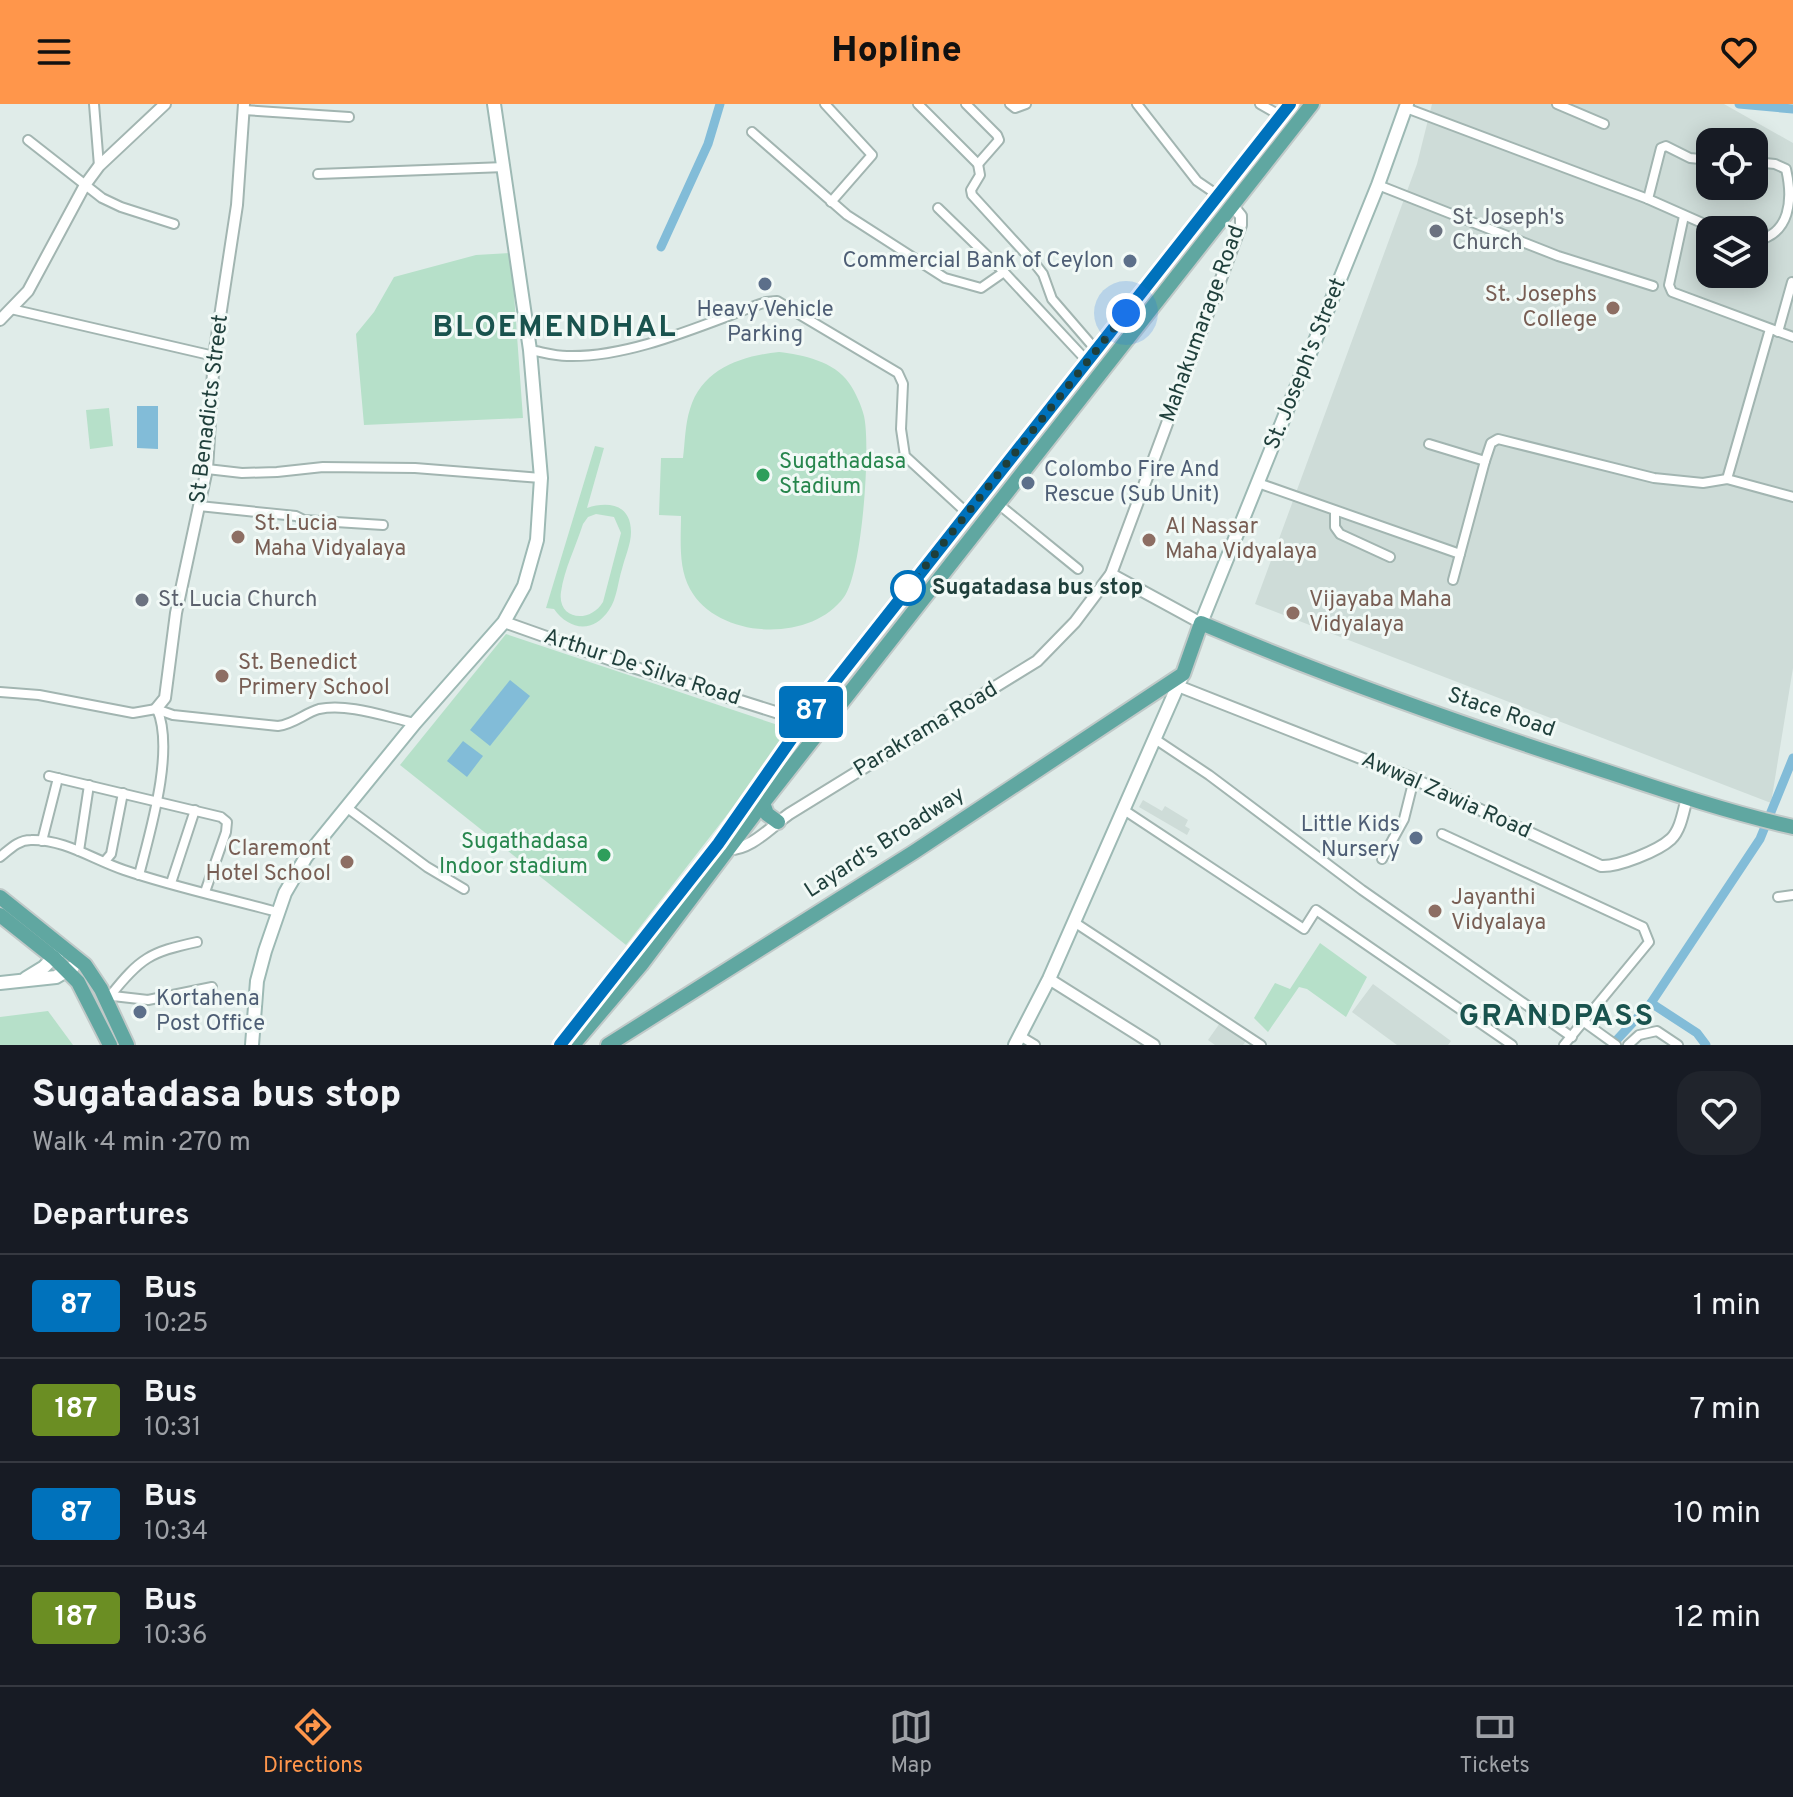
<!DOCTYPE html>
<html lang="en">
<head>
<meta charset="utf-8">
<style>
  body { margin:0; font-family:Overpass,sans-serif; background:#20242c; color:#f1f3f6; height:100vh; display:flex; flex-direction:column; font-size:30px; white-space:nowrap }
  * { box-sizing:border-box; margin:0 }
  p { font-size:26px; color:#9ea1a6 }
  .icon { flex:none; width:44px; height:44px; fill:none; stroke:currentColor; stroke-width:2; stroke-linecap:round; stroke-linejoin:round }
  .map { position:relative; height:941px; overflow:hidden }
  .drawer { display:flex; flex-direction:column; background:#171b24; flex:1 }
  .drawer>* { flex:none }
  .badge { padding:0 16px; border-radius:6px; font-size:28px; line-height:52px }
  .buttons { position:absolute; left:1696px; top:24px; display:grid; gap:16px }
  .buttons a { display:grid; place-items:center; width:72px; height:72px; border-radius:16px; background:#171b24; box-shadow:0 4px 20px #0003; font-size:40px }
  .you { position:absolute; width:40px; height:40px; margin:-20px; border:6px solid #fff; border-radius:50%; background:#1a73e8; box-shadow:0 0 0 12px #1a73e833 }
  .map>.badge { position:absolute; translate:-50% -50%; box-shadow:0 0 0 4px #fff }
  h2 { padding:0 32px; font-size:30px; line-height:72px }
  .round { display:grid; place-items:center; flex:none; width:84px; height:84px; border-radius:24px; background:#20242c }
  .headline { display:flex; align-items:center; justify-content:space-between; height:136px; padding:0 32px }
  h1 { font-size:38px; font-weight:800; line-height:60px }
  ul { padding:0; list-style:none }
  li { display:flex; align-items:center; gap:24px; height:104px; padding:0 32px; border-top:2px solid #363941 }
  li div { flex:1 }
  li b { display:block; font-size:30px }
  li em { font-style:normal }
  li .badge { min-width:88px; font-weight:700; text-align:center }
  header { display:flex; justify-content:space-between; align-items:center; height:104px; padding:0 32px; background:#ff964b; color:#111; font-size:36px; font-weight:800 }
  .dock { display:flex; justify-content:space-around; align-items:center; height:112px; border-top:2px solid #363941; background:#171b24; font-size:22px; color:#9ea1a6 }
  .dock a { display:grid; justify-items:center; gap:4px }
  .dock .current { color:#ff964b }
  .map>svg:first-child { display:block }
</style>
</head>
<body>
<header><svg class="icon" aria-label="menu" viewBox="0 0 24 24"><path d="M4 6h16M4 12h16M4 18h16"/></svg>Hopline<svg class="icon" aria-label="heart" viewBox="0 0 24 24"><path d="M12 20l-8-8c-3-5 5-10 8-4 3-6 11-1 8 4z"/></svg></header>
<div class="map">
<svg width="1793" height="941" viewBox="0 0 1793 941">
  <rect width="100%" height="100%" fill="#e0ece9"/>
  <!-- built -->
  <g fill="#cedcd8" fill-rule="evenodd">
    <path d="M1432,0H1724L1793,39V564L1771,699L1255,500L1417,60ZM1710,38H1754V82H1710ZM1710,126H1754V170H1710Z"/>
    <path d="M1143,696L1162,707L1165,702L1188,716L1185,722L1190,725L1187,731L1139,703Z"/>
    <path d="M1373,880L1451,937L1448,941H1397L1352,908Z"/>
    <path d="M1220,919L1246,937L1243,941H1215L1208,936Z"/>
  </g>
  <!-- green -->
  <g fill="#b6e0c9" fill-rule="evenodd">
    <path d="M511,149L523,314L364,321L356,230L374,208L394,173L476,151Z"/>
    <path d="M779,248C803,251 834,257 849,279C856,289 861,301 864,312C871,343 862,469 844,493C811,539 718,536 690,485C678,463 681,435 681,412L659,411L661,354H683C685,339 685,320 690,305C702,265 741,252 779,248Z"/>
    <path d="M109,304L113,342L90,345L86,306Z"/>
    <path d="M595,342L604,344L587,404C608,397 631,400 631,428C631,440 625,453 622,465C618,477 617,495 609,506C593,530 569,526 554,505L546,504ZM596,410L614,413L621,429L603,498C590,520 557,516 561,488C564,466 576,442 583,420L588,413Z"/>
    <path d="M506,530L793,626L626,841L400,661Z"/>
    <path d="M1320,839L1367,873L1346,913L1307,885L1299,883L1268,928L1254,914L1275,879L1290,885Z"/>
    <path d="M48,907L73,941H0V913Z"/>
  </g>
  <!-- water -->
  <g fill="#82bcd8">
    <path d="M137,302H158V345L137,344Z"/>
    <path d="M510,576L530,592L490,642L470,626Z"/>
    <path d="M463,637L483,652L467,673L447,657Z"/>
  </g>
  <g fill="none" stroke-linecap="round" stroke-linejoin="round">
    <!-- canal -->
    <g stroke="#82bcd8" stroke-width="9">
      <path d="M1739,0L1793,5"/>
      <path d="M661,143L708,40L720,0"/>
      <path d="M1651,899L1697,929L1706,941"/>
      <path d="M1612,941L1651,899L1760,735L1793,654"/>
    </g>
    <defs>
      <g id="minor">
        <path d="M94,0L99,62"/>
        <path d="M825,0L872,51L831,98"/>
        <path d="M918,0L978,60L980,71L971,86L972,91L1036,161L1043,170L1052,195L1096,246"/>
        <path d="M966,0L997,31L999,36L978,60"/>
        <path d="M1010,0L1015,4L1026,0"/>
        <path d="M1137,0L1197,77L1219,92"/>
        <path d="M1260,0L1281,12"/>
        <path d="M1557,0L1604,20"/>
        <path d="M1406,4L1648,95L1718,126"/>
        <path d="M243,6L349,13"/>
        <path d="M752,28L847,111L945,174L981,184L1004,168"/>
        <path d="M28,36L102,94L121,103L174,120"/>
        <path d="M1754,58L1775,60L1786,65C1793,95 1791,131 1754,137"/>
        <path d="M318,70L505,63"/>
        <path d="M1378,81L1558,152L1653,182"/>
        <path d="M1648,95L1661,44L1666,42L1690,54L1710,56"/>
        <path d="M938,104L1004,168L1087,257"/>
        <path d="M1684,112L1669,181L1672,188L1793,233"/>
        <path d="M11,205L214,252"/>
        <path d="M1778,228L1792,178"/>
        <path d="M530,246C542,248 555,252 567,252C632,254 706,219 766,198L777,197L898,269L903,280L901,325L905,352L967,409"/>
        <path d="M1429,340L1485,357"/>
        <path d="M207,365L242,369L277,368L323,363L415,364L541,374"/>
        <path d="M1727,375L1770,225"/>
        <path d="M1258,379L1460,450"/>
        <path d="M997,399L1078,465"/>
        <path d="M199,402L296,412L304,416L383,421"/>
        <path d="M1335,407V423L1340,430L1390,453"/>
        <path d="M1453,476L1485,357L1491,339L1498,335L1654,374L1703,379L1727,375L1793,393"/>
        <path d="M0,588L39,591L133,609L156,605L173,611L278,622C294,620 305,609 319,605C349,599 386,613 415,619"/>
        <path d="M1155,635L1209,671L1362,786L1572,933"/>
        <path d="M49,672L221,713L227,718L226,728L205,788"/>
        <path d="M346,703L427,763L464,785"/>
        <path d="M1124,706L1304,825L1316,806L1512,941"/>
        <path d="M1442,730L1643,823L1649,838L1564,941"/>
        <path d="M42,737L58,674"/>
        <path d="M79,747L89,681"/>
        <path d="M0,753C10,745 18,736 31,736C64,735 94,756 124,766C174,783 226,794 277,808"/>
        <path d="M1382,755L1404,715L1414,675"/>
        <path d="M105,757L111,750L123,689"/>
        <path d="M139,771C150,728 175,646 157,605"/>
        <path d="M171,779L195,706"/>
        <path d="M1778,793L1793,791"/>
        <path d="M1074,818L1261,941"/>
        <path d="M104,891L148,896L212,883"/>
        <path d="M110,892C140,854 150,848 197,838"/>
        <path d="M1584,918L1616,941"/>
        <path d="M1020,932L1035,941"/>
        <path d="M1628,941L1639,931L1657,927L1678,941"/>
      </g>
      <g id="tertiary">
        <path d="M0,216L28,187L85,81L99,62L165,0"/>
        <path d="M1111,470L1201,519"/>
        <path d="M504,518L617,558L804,617H827"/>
        <path d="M1178,582L1414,675L1601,762C1618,763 1658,747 1671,735C1681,725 1683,708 1687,694"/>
        <path d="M156,605L165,594L176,509L207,365L214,252L237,101L244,0"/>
        <path d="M726,745C749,748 772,722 789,710L1037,557L1075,518L1111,470L1241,121V112L1232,101"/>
        <path d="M1049,875L1154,941"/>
      </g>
      <g id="secondary">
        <path d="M1201,519L1378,81L1407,0"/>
        <path d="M26,874L44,863L58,849"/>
        <path d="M0,879L56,873L73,863"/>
        <path d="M252,941L257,877L265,847L285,789L306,753L415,619L504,518L524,482L537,436L541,374L530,246L494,0"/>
        <path d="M1015,941L1049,875L1183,570"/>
      </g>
      <g id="primary">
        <path d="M763,699L767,710L778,718"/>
        <path d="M0,793L85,861L101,885L127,941"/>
        <path d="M0,811L54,854L78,878L110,941"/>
        <path d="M560,941L718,740L804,617L1290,0"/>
        <path d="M573,941L641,861L763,699L1312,0"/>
        <path d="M608,941L914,748L1183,570L1201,519C1323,571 1447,615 1572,656C1645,680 1718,706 1793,723"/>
      </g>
    </defs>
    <!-- minor casing -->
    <use href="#minor" stroke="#a2b5b1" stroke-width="12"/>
    <!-- tertiary casing -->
    <use href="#tertiary" stroke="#a2b5b1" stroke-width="14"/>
    <!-- secondary casing -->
    <use href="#secondary" stroke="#9db9b4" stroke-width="16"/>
    <!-- primary casing -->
    <use href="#primary" stroke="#c0c9c8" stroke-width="18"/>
    <!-- minor -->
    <use href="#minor" stroke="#fff" stroke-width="8"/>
    <!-- tertiary -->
    <use href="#tertiary" stroke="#fff" stroke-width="10"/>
    <!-- secondary -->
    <use href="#secondary" stroke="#fff" stroke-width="12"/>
    <!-- primary -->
    <use href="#primary" stroke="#60a7a1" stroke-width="14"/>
  </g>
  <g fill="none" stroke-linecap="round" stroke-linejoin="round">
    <defs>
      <path id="line" d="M560,941L718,740L804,617L1290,0"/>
    </defs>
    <!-- line casing -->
    <use href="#line" stroke="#fff" stroke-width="18"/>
    <!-- line -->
    <use href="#line" stroke="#0072bc" stroke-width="12"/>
    <!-- walk -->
    <path stroke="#1f3f3b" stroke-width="8" stroke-dasharray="0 14.4" d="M908,484L1126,209"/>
  </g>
  <!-- markers -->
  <g fill="#6b7280" stroke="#f1f9f6" stroke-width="3">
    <circle cx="1436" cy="127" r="8"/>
    <circle cx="142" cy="496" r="8"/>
  </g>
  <g fill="#5c6f8a" stroke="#f1f9f6" stroke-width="3">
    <circle cx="1130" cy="157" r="8"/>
    <circle cx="765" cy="180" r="8"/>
    <circle cx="1028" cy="379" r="8"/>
    <circle cx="1416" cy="734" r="8"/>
    <circle cx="140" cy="908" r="8"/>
  </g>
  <g fill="#8d6e63" stroke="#f1f9f6" stroke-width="3">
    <circle cx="1613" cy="204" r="8"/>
    <circle cx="238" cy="433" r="8"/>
    <circle cx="1149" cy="436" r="8"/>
    <circle cx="1293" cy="509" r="8"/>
    <circle cx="222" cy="572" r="8"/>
    <circle cx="347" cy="758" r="8"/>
    <circle cx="1435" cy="807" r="8"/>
  </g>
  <g fill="#2e9e5b" stroke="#f1f9f6" stroke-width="3">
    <circle cx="763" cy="371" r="8"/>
    <circle cx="604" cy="751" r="8"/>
  </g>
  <circle fill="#fff" stroke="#0072bc" stroke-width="4" cx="908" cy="484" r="16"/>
  <g text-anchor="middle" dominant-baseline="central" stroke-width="6" stroke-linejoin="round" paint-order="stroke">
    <!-- worship labels -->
    <g font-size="22" fill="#5b616d" stroke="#f1f9f6" text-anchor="start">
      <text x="1452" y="114">St Joseph's<tspan x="1452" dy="25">Church</tspan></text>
      <text x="158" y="496">St. Lucia Church</text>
    </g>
    <!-- service labels -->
    <g font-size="22" fill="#4e5e75" stroke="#f1f9f6" text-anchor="end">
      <text x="1114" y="157">Commercial Bank of Ceylon</text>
      <text x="765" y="206" text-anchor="middle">Heavy Vehicle<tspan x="765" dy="25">Parking</tspan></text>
      <text x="1044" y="366" text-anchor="start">Colombo Fire And<tspan x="1044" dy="25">Rescue (Sub Unit)</tspan></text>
      <text x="1400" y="721">Little Kids<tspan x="1400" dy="25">Nursery</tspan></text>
      <text x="156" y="895" text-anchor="start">Kortahena<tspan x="156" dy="25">Post Office</tspan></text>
    </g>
    <!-- education labels -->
    <g font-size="22" fill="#785e54" stroke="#f1f9f6" text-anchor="start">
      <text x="1597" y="191" text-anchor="end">St. Josephs<tspan x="1597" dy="25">College</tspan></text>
      <text x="254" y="420">St. Lucia<tspan x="254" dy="25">Maha Vidyalaya</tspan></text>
      <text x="1165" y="423">Al Nassar<tspan x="1165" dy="25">Maha Vidyalaya</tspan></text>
      <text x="1309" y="496">Vijayaba Maha<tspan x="1309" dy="25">Vidyalaya</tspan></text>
      <text x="238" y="559">St. Benedict<tspan x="238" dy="25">Primery School</tspan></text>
      <text x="331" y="745" text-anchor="end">Claremont<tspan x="331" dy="25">Hotel School</tspan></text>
      <text x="1451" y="794">Jayanthi<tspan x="1451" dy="25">Vidyalaya</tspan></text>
    </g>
    <!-- street labels -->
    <g font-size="22" fill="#1f3f3b" stroke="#f1f9f6">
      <text transform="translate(1203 220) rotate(-70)">Mahakumarage Road</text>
      <text transform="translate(1306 260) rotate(-68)">St. Joseph's Street</text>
      <text transform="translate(210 305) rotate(-83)">St Benadicts Street</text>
      <text transform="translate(642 564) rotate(18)">Arthur De Silva Road</text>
      <text transform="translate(1501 609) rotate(19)">Stace Road</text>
      <text transform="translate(926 626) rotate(-31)">Parakrama Road</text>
      <text transform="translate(1446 692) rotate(24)">Awwal Zawia Road</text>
      <text transform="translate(885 739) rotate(-33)">Layard's Broadway</text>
    </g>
    <!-- leisure labels -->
    <g font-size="22" fill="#27864d" stroke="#f1f9f6" text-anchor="start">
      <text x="779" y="358">Sugathadasa<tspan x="779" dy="25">Stadium</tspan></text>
      <text x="588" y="738" text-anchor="end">Sugathadasa<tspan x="588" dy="25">Indoor stadium</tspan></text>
    </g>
    <!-- stop labels -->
    <g font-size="22" font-weight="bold" fill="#1f3f3b" stroke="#f1f9f6" text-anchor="start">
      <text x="932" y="484">Sugatadasa bus stop</text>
    </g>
    <!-- district labels -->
    <g font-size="30" font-weight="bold" letter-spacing="2" fill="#19534e" stroke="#f1f9f6">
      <text x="555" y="224">BLOEMENDHAL</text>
      <text x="1557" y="913">GRANDPASS</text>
    </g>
  </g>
</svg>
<div class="buttons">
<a><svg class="icon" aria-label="locate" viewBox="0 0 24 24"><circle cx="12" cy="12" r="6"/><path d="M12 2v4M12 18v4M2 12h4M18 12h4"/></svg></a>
<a><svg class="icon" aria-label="layers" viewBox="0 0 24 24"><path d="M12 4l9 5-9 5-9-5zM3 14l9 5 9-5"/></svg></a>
</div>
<div class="you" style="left:1126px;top:209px"></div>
<b class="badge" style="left:811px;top:608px;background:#0072bc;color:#fff">87</b>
</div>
<section class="drawer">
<div class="headline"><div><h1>Sugatadasa bus stop</h1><p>Walk · 4 min · 270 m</p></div><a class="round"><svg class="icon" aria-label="heart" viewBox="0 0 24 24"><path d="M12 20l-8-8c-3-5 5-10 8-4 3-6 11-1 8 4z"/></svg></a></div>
<h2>Departures</h2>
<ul>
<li><span class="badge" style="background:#0072bc;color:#fff">87</span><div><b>Bus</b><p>10:25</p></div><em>1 min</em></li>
<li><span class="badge" style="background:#6b8e23;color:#fff">187</span><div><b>Bus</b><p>10:31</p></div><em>7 min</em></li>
<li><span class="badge" style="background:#0072bc;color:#fff">87</span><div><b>Bus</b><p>10:34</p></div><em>10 min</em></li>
<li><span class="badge" style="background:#6b8e23;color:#fff">187</span><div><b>Bus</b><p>10:36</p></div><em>12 min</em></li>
</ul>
</section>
<nav class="dock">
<a class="current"><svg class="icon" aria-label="directions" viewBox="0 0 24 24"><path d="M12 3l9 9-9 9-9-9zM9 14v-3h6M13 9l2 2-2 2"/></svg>Directions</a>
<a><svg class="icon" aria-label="map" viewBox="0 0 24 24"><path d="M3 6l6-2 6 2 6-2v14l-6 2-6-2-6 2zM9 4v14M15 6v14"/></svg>Map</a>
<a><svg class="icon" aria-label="tickets" viewBox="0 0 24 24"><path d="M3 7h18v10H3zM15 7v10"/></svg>Tickets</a>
</nav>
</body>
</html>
